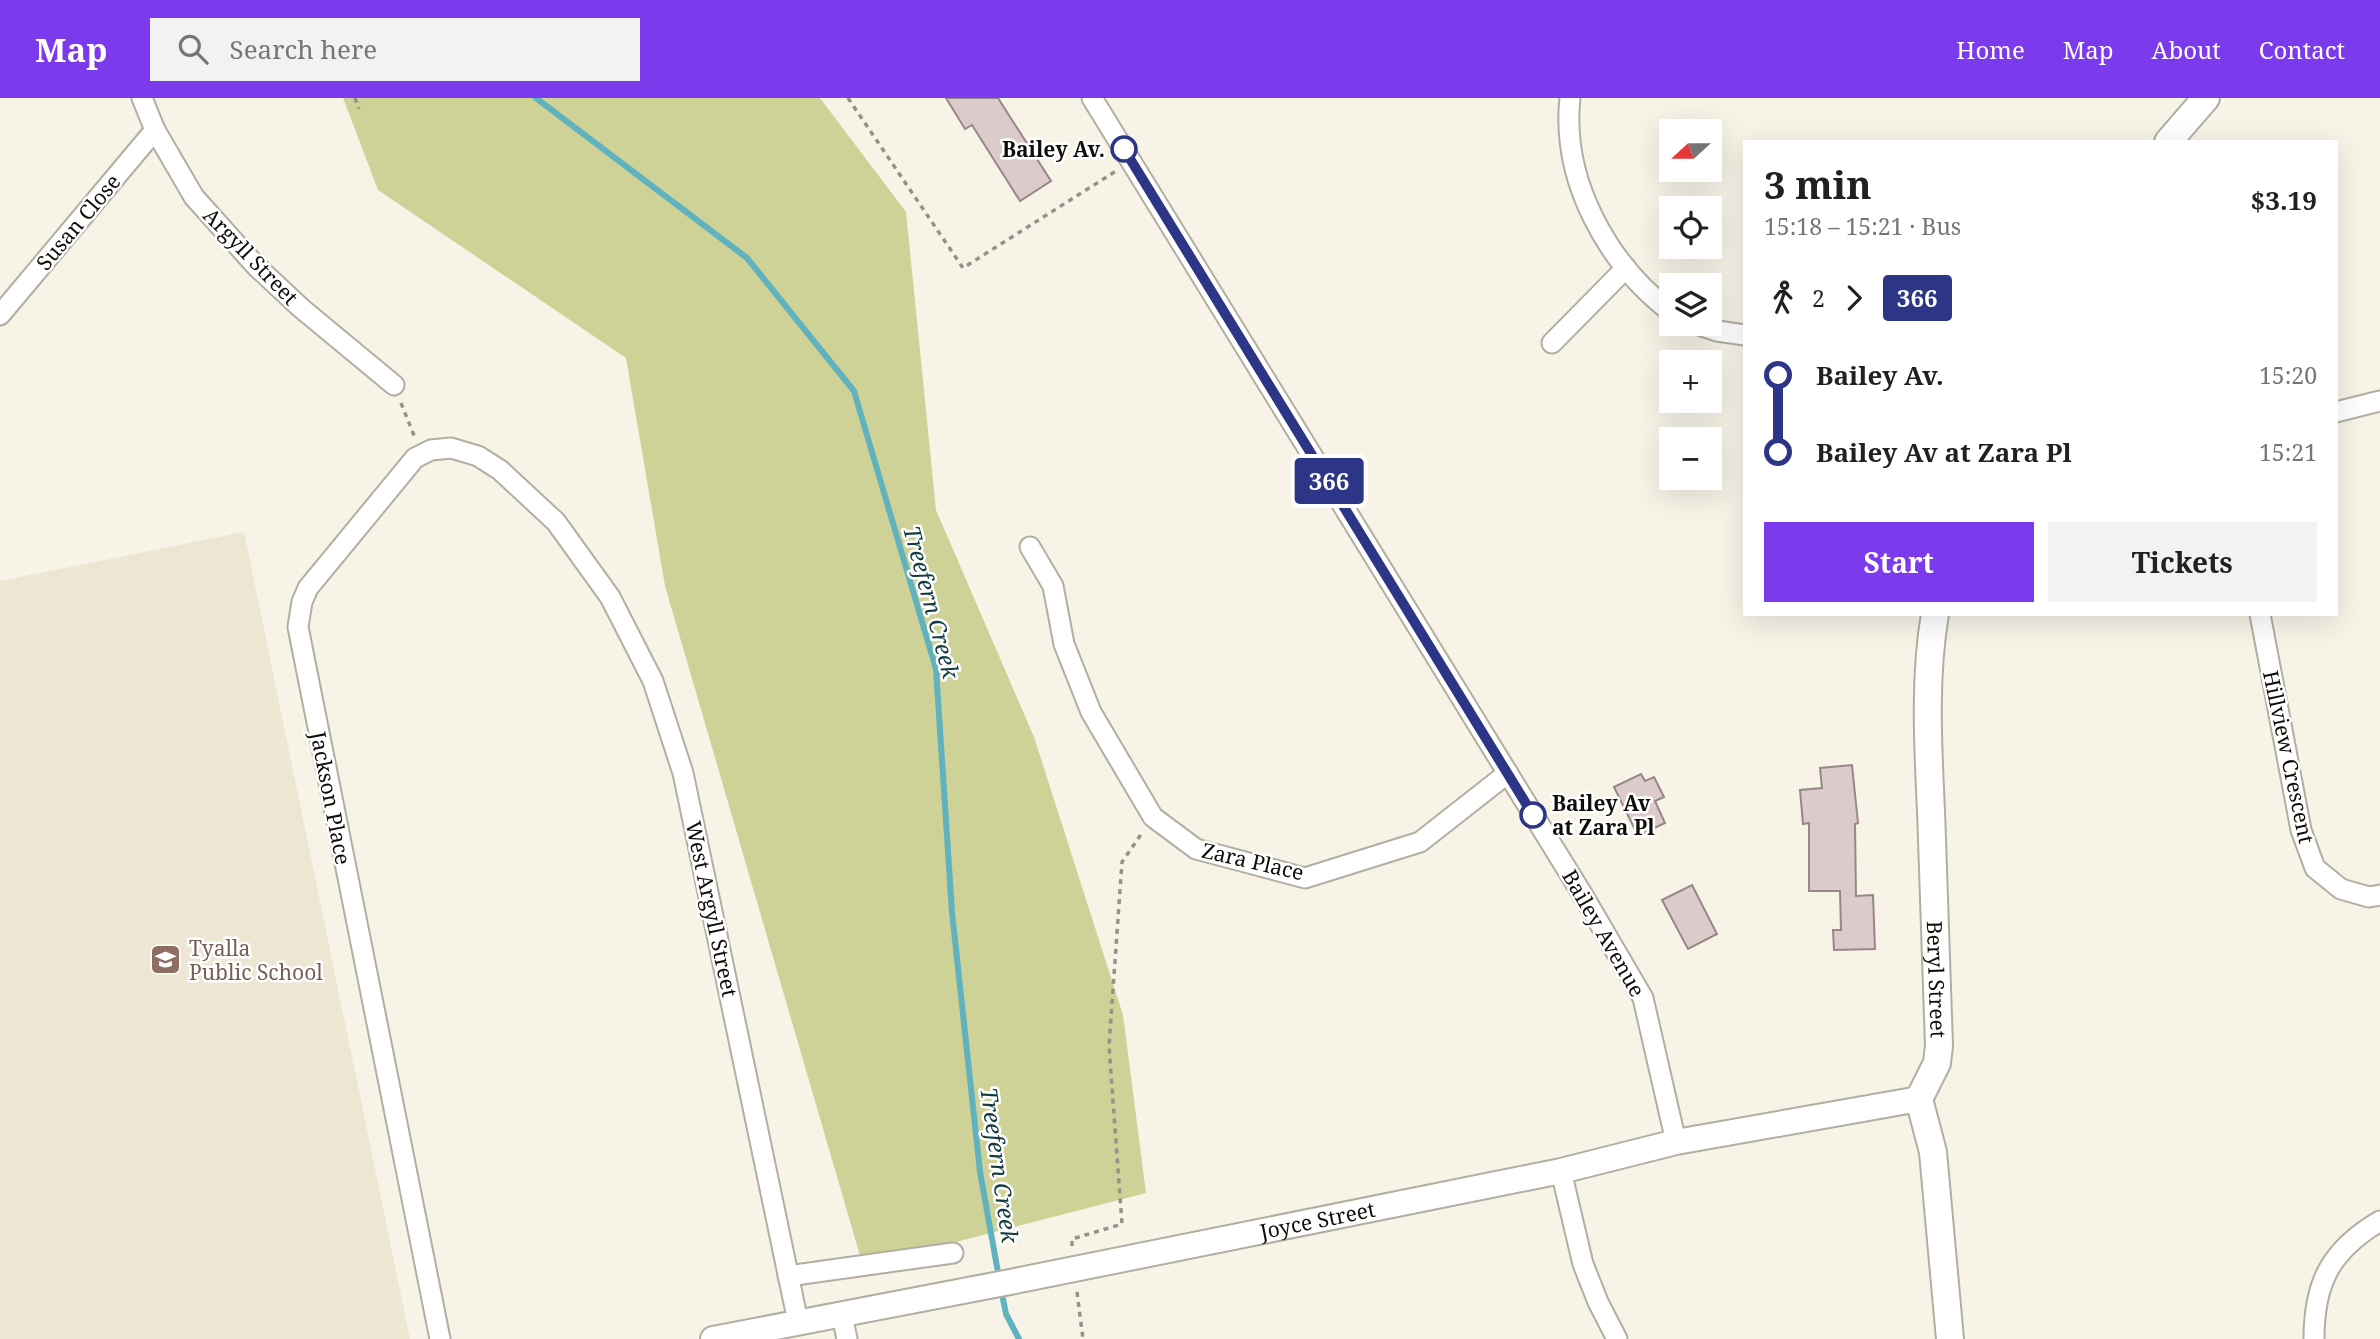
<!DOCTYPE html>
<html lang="en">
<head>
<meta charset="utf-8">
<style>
  body { margin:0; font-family:"Noto Serif",serif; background:#f2f2f2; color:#202124; height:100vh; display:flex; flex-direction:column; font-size:26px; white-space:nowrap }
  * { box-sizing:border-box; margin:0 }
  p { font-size:23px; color:#757577 }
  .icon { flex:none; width:38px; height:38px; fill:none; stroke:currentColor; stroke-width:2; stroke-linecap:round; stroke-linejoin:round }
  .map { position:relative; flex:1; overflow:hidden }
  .details { position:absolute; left:1743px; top:42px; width:595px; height:476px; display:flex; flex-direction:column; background:#fff; border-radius:0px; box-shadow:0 7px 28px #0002 }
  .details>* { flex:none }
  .badge { padding:0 14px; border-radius:5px; font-size:24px; line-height:46px }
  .needle { width:46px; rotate:249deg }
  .buttons { position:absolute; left:1659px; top:21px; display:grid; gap:14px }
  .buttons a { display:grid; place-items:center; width:63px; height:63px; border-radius:0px; background:#fff; box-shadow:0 7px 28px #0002; font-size:35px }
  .map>.badge { position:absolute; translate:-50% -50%; box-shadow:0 0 0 4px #fff }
  .legs { display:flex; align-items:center; gap:10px; height:77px; padding:0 21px; font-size:23px }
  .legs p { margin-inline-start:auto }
  .summary { display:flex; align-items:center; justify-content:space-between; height:119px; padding:0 21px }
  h1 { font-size:38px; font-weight:700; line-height:52px }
  .action { display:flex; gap:14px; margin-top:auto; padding:14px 21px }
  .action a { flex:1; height:80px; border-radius:0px; background:#7c3aed; color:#fff; font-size:28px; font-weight:700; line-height:80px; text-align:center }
  .action a+a { background:#f2f2f2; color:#202124 }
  ul { padding:0 21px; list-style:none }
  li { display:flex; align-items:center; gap:24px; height:77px; font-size:26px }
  li i { display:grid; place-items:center; width:10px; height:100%; margin:0 9px; background:currentColor }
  li i::after { content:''; width:18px; height:18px; margin:-9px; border:5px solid; border-radius:50%; background:#fff }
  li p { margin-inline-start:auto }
  li:first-child i { background:linear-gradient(#0000 50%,currentColor 0) }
  li:last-child i { background:linear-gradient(currentColor 50%,#0000 0) }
  header { display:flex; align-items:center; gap:42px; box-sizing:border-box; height:98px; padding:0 35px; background:#7c3aed; color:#fff }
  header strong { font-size:33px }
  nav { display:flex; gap:38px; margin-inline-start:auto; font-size:24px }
  .search { width:490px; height:63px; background:#f2f2f2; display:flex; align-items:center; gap:18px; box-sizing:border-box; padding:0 24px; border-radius:0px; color:#757577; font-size:26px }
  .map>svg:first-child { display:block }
</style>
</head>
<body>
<header>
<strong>Map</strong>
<div class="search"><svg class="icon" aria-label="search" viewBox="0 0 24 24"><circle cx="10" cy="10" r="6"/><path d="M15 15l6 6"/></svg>Search here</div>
<nav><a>Home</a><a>Map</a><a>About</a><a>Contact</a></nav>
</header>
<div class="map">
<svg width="2380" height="1241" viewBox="0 0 2380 1241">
  <rect width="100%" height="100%" fill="#f8f3e7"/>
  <!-- built -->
  <path fill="#ece6d3" d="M244,434L410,1241H0V483Z"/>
  <!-- green -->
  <path fill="#ced297" d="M343,0H820L906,114L936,412L1034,639L1123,917L1146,1095L863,1168L665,488L626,260L378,92Z"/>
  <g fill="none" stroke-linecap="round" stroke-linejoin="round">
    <!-- stream -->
    <g stroke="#60b3be" stroke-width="6">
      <path d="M536,0L747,160L854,293L936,571L952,814L980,1074L999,1180"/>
      <path d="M1001,1191L1006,1216L1019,1241"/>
    </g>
  </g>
  <!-- building -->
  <g fill="#dbcbca" stroke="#968887" stroke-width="2">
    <path d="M946,0H998L1051,83L1020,103L972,27L965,31Z"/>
    <path d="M1852,667L1858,725L1855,726L1856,798L1873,797L1875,851L1834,852L1833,832H1841L1840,793H1809V725L1803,726L1800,692L1822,690L1820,670Z"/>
    <path d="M1641,676L1645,683L1654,679L1664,699L1655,703L1665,725L1638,738L1614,689Z"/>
    <path d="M1692,787L1717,836L1688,851L1662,802Z"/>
  </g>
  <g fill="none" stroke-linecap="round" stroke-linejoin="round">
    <defs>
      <g id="minor">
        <path d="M142,0L155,32L194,99L256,168L301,210L394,287"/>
        <path d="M1092,0L1584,799L1643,900L1676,1044"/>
        <path d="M1570,0C1561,82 1607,165 1671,214"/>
        <path d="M0,217L155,32"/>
        <path d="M1696,226L1717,233L1745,237"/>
        <path d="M1552,245L1626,170"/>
        <path d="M2336,314L2380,303"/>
        <path d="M1030,449L1053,488L1064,546L1091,614L1153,719L1196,751L1305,780L1420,744L1508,675"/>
        <path d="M2260,516L2301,732L2315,770L2341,791L2369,799L2380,797"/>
        <path d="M1561,1073L1583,1166L1598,1204L1617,1241"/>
        <path d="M788,1178L953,1155"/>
        <path d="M842,1217L847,1241"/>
        <path d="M440,1241L298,529L302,504L308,490L415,360L431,352L451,350L478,358L500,372L556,424L610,499L653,583L683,675L798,1224"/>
        <path d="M2314,1241C2314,1184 2331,1152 2380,1123"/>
      </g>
      <g id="tertiary">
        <path id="s1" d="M713,1241L1010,1184L1561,1073L1676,1044L1919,1001"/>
      </g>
      <g id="secondary">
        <path d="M2168,44L2206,0"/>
        <path id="s2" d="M1935,516C1924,580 1928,648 1931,713C1934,791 1936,869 1939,948L1937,965L1919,1001L1933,1054L1950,1241"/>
      </g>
    </defs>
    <!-- minor casing -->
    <use href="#minor" stroke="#b2aea2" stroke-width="23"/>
    <!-- tertiary casing -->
    <use href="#tertiary" stroke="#b2aea2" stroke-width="28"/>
    <!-- secondary casing -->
    <use href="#secondary" stroke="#b2aea2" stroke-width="30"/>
    <!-- path -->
    <g stroke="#96928a" stroke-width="3.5" stroke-dasharray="5 5" stroke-linecap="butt">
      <path d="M355,0L359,11"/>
      <path d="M848,0L963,170L1116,73"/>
      <path d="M401,305L415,340"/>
      <path d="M1072,1148V1141L1122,1126L1109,948L1122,764L1142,735"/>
      <path d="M1077,1194L1083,1241"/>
    </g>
    <!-- minor -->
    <use href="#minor" stroke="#fff" stroke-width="19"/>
    <!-- tertiary -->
    <use href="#tertiary" stroke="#fff" stroke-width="24"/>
    <!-- secondary -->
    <use href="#secondary" stroke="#fff" stroke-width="26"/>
  </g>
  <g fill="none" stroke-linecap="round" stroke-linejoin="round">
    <defs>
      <path id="line-1" d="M1124,51L1533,717"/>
    </defs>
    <!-- line-1 casing -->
    <use href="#line-1" stroke="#fff" stroke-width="16"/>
    <!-- line-1 -->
    <use href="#line-1" stroke="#2d3587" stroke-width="10"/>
  </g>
  <!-- icons -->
  <defs>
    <symbol id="school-square" viewBox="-11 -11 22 22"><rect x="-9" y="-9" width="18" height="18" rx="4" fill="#8d6e63" stroke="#fff"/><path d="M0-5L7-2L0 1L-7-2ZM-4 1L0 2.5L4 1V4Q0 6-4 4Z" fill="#fff"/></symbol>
  </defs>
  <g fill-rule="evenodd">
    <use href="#school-square" x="148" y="844" width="35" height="35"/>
  </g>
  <!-- markers -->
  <g fill="#fff" stroke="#2d3587" stroke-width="3.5">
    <circle cx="1124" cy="51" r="12"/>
    <circle cx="1533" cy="717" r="12"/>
  </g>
  <g text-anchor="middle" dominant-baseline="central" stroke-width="5" stroke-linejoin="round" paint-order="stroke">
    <!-- stop labels -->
    <g font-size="21" font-weight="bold" fill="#0e0d09" stroke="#fff" text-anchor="end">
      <text x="1105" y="51">Bailey Av.</text>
      <text x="1552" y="705" text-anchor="start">Bailey Av<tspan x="1552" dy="24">at Zara Pl</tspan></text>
    </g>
    <!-- street labels -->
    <g font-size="21" fill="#0e0d09" stroke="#fff">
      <text transform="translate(78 124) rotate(-50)">Susan Close</text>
      <text transform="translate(251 158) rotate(46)">Argyll Street</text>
      <text transform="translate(2289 659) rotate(78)">Hillview Crescent</text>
      <text transform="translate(331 700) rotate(79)">Jackson Place</text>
      <text transform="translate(1253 763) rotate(13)">Zara Place</text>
      <text transform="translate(712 811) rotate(78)">West Argyll Street</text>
      <text transform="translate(1604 835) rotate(60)">Bailey Avenue</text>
      <text stroke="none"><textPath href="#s2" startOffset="366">Beryl Street</textPath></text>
      <text stroke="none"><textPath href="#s1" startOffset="616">Joyce Street</textPath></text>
    </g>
    <!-- education labels -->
    <g font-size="21" fill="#785e54" stroke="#fff" text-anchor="start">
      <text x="189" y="850">Tyalla<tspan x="189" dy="24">Public School</tspan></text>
    </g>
    <!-- water labels -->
    <g font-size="23" font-style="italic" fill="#133c41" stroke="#fff">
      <text transform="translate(932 504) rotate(75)">Treefern Creek</text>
      <text transform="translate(1000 1067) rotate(82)">Treefern Creek</text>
    </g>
  </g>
</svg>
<div class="buttons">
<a><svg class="needle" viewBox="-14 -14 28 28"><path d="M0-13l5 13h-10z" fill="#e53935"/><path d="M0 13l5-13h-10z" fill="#757577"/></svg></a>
<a><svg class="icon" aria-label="locate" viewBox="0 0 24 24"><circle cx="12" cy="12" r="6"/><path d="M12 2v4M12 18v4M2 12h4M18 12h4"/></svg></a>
<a><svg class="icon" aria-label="layers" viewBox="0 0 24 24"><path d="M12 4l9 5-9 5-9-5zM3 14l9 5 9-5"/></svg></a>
<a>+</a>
<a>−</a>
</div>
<b class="badge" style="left:1329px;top:383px;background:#2d3587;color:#fff">366</b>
<section class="details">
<div class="summary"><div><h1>3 min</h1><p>15:18 – 15:21 · Bus</p></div><b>$3.19</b></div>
<div class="legs"><svg class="icon" aria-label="walk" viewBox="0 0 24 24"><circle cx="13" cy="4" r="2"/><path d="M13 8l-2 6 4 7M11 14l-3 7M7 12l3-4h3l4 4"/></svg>2<svg class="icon" aria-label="forward" viewBox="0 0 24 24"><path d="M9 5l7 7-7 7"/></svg><b class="badge" style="background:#2d3587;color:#fff">366</b></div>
<ul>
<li><i style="color:#2d3587"></i><b>Bailey Av.</b><p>15:20</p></li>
<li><i style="color:#2d3587"></i><b>Bailey Av at Zara Pl</b><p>15:21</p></li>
</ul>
<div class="action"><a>Start</a><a>Tickets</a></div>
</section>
</div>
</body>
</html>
